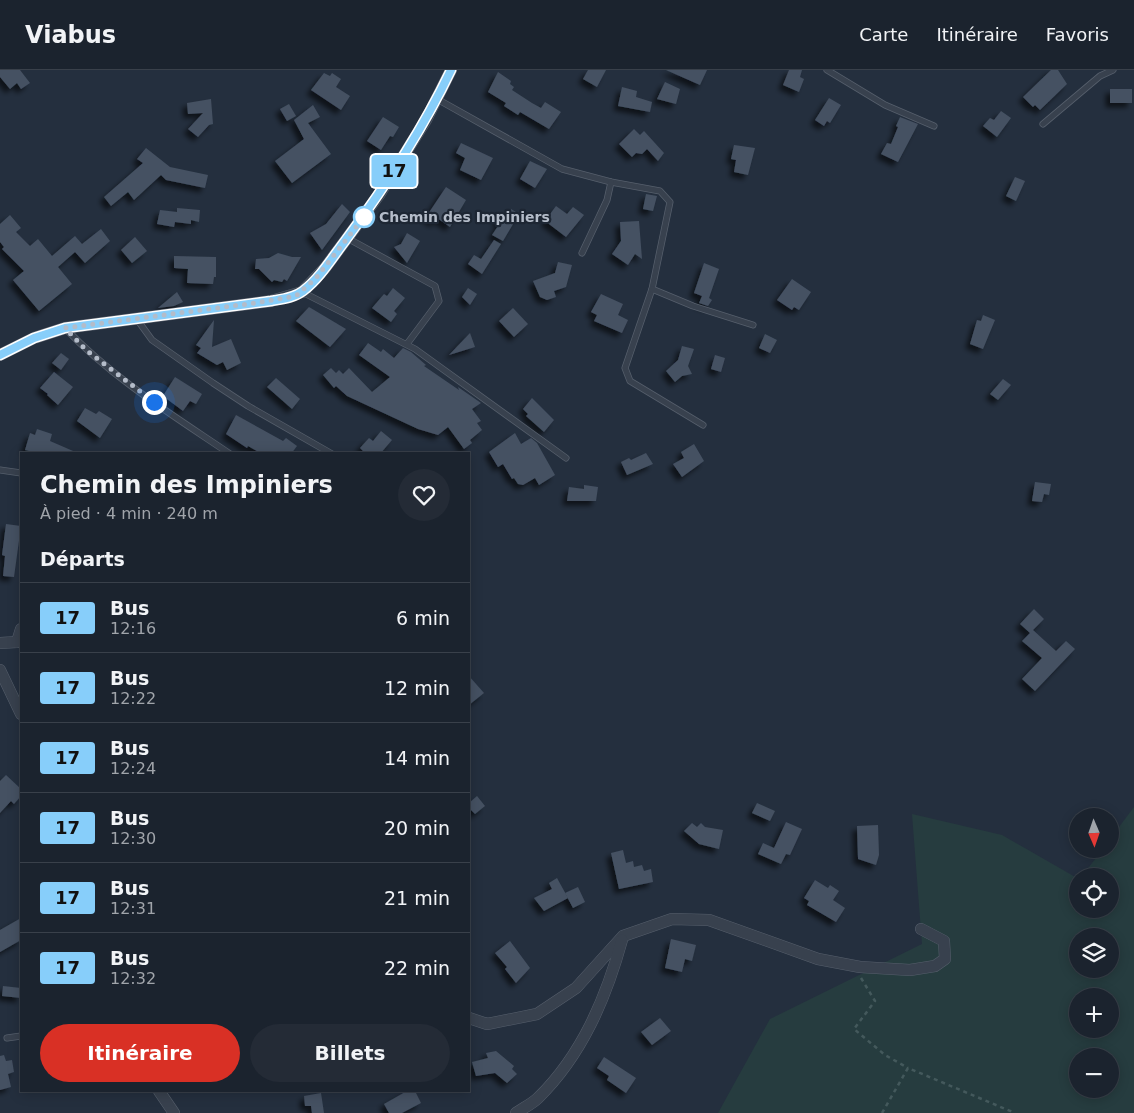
<!DOCTYPE html>
<html lang="fr">
<head>
<meta charset="utf-8">
<style>
  body { margin:0; font-family:"DejaVu Sans",sans-serif; background:#242b36; color:#f1f3f6; height:100vh; display:flex; flex-direction:column; font-size:19px; white-space:nowrap }
  * { box-sizing:border-box; margin:0 }
  p { font-size:16px; color:#a0a4aa }
  .icon { flex:none; width:28px; height:28px; fill:none; stroke:currentColor; stroke-width:2; stroke-linecap:round; stroke-linejoin:round }
  .map { position:relative; flex:1; overflow:hidden }
  .drawer { position:absolute; left:20px; top:382px; width:450px; height:640px; display:flex; flex-direction:column; background:#1b232e; border-radius:0px; box-shadow:0 2px 12px #0003,0 0 0 1px #39404a }
  .drawer>* { flex:none }
  .badge { padding:0 10px; border-radius:4px; font-size:18px; line-height:32px }
  .needle { width:32px; rotate:178deg }
  .buttons { position:absolute; left:1069px; top:738px; display:grid; gap:10px }
  .buttons a { display:grid; place-items:center; width:50px; height:50px; border-radius:50%; background:#1b232e; box-shadow:0 2px 12px #0003,0 0 0 1px #39404a; font-size:25px }
  .you { position:absolute; width:25px; height:25px; margin:-12px; border:4px solid #fff; border-radius:50%; background:#1a73e8; box-shadow:0 0 0 8px #1a73e833 }
  .map>.badge { position:absolute; translate:-50% -50%; box-shadow:0 0 0 2px #fff }
  h2 { padding:0 20px; font-size:19px; line-height:45px }
  .round { display:grid; place-items:center; flex:none; width:52px; height:52px; border-radius:26px; background:#242b36 }
  .head { display:flex; align-items:center; justify-content:space-between; height:85px; padding:0 20px }
  h1 { font-size:24px; font-weight:700; line-height:38px }
  .button { display:flex; gap:10px; margin-top:auto; padding:10px 20px }
  .button a { flex:1; height:58px; border-radius:30px; background:#d93025; color:#fff; font-size:20px; font-weight:700; line-height:58px; text-align:center }
  .button a+a { background:#242b36; color:#f1f3f6 }
  ul { padding:0; list-style:none }
  li { display:flex; align-items:center; gap:15px; height:70px; padding:0 20px; border-top:1px solid #39404a }
  li div { flex:1 }
  li b { display:block; font-size:19px }
  li em { font-style:normal }
  li .badge { min-width:55px; font-weight:700; text-align:center }
  header { display:flex; align-items:center; gap:30px; box-sizing:border-box; height:70px; padding:0 25px; background:#1b232e; border-bottom:1px solid #39404a }
  header strong { font-size:24px }
  nav { display:flex; gap:28px; margin-inline-start:auto; font-size:18px }
  .map>svg:first-child { display:block }
</style>
</head>
<body>
<header>
<strong>Viabus</strong>
<nav><a>Carte</a><a>Itinéraire</a><a>Favoris</a></nav>
</header>
<div class="map">
<svg width="1134" height="1043" viewBox="0 0 1134 1043">
  <defs>
    <filter id="shadow"><feDropShadow dx="-4.5" dy="4.5" stdDeviation="2.5" flood-color="#0009"/></filter>
  </defs>
  <rect width="100%" height="100%" fill="#242f3e"/>
  <!-- green -->
  <path fill="#263c3f" fill-rule="evenodd" d="M1134,737V1043H718L770,949L922,874L912,744L1002,765L1077,808L1078,839H1110V806H1082L1103,779H1110V769ZM1078,866H1110V899H1078ZM1078,926H1110V959H1078ZM1078,986H1110V1019H1078Z"/>
  <!-- building -->
  <g fill="#455162" filter="url(#shadow)">
    <path d="M0,0H20L30,13L21,19L17,13L10,19L0,7Z"/>
    <path d="M588,0H606L597,17L583,9Z"/>
    <path d="M666,0H707L700,15Z"/>
    <path d="M789,0H802L800,7L804,9L799,22L783,15Z"/>
    <path d="M1051,0H1058L1067,14L1040,40L1035,35L1033,37L1023,27Z"/>
    <path d="M498,2L511,11L510,14L514,17L512,20L532,33L541,38L545,32L561,42L549,59L520,42L518,45L504,36L506,33L488,22Z"/>
    <path d="M324,3L330,6L332,3L341,9L336,17L350,26L341,40L311,20Z"/>
    <path d="M665,12L680,19L676,34L657,29Z"/>
    <path d="M622,17L637,21L636,27L652,32L650,42L618,36Z"/>
    <rect x="1110" y="19" width="22" height="14"/>
    <path d="M829,28L841,35L830,53L827,51L824,56L815,50Z"/>
    <path d="M211,29L213,54L209,55L198,67L188,59L203,43L188,44L187,33Z"/>
    <path d="M289,34L296,46L287,51L280,39Z"/>
    <path d="M313,35L320,47L308,53L331,84L292,113L275,91L304,69L294,50Z"/>
    <path d="M1001,41L1011,48L997,67L983,56L990,48L994,50Z"/>
    <path d="M383,47L399,57L393,67L390,66L381,80L367,71Z"/>
    <path d="M900,47L918,54L898,92L881,84L887,73L891,74L898,57L896,56Z"/>
    <path d="M634,59L640,65L644,61L664,83L658,91L647,79L642,84L636,83L632,87L619,74Z"/>
    <path d="M461,73L493,88L481,110L460,100L465,88L456,83Z"/>
    <path d="M734,75L755,78L748,105L734,102L736,90L731,89Z"/>
    <path d="M146,78L170,97L208,105L205,118L166,110L161,105L134,130L128,122L111,136L104,127L143,93L137,89Z"/>
    <path d="M530,91L547,99L535,118L520,109Z"/>
    <path d="M1015,107L1025,111L1016,131L1006,126Z"/>
    <path d="M446,117L466,130L450,157L437,148L435,153L426,147Z"/>
    <path d="M646,124L657,126L653,141L643,139Z"/>
    <path d="M342,134L350,142L322,180L310,163L326,154Z"/>
    <path d="M556,136L567,144L573,137L584,145L566,167L545,151Z"/>
    <path d="M177,138L200,140L199,152L191,150V154L175,152L174,157L157,154L160,140L177,142Z"/>
    <path d="M511,139L519,144L503,171L492,165L500,153L496,150L502,142L507,145Z"/>
    <path d="M10,145L21,158L16,162L30,176L38,169L52,186L75,166L82,174L101,159L110,171L85,193L75,182L58,197L72,214L39,241L13,210L24,201L2,179L4,177L0,172V154Z"/>
    <path d="M639,151L642,189L635,184L628,195L612,184L621,171L620,152Z"/>
    <path d="M407,163L420,171L407,193L394,177L401,174Z"/>
    <path d="M135,167L147,181L132,193L121,180Z"/>
    <path d="M494,170L501,174L482,204L468,194L474,185L481,189Z"/>
    <path d="M278,183L292,187H301L287,211L284,209L282,212L274,210L272,212L259,199H255L256,189L269,188Z"/>
    <path d="M174,186L216,187V207H214L213,214L187,213L188,199L174,198Z"/>
    <path d="M558,192L572,195L566,217L554,221L556,227L547,230L540,227L533,211L555,203Z"/>
    <path d="M704,193L719,199L709,228L712,230L708,236L699,233L702,226L694,223Z"/>
    <path d="M792,209L811,222L799,240L794,237L792,240L777,230Z"/>
    <path d="M393,218L405,228L394,241L397,244L391,252L372,238L384,224L387,226Z"/>
    <path d="M468,218L477,224L470,235L462,227Z"/>
    <path d="M177,222L183,232L174,236L158,238Z"/>
    <path d="M601,224L623,234L618,245L628,250L622,263L594,251L597,245L591,242Z"/>
    <path d="M309,237L346,259L330,277L296,251Z"/>
    <path d="M513,238L528,254L514,267L499,251Z"/>
    <path d="M983,245L995,250L983,279L970,274L977,250L981,251Z"/>
    <path d="M214,250L212,277L231,269L241,293L227,300L223,292L217,295L197,283L201,278L196,275Z"/>
    <path d="M470,263L475,277L449,285Z"/>
    <path d="M765,264L777,270L770,283L759,278Z"/>
    <path d="M368,273L381,282L383,279L394,288L403,278L411,282L426,295L424,296L459,320L458,317L481,333L472,339L481,351L477,353L482,360L470,370L472,373L464,379L448,357L438,365L418,359L347,326L336,316L334,318L323,305L331,298L336,303L339,300L343,304L349,298L372,322L390,307L359,285Z"/>
    <path d="M682,276L694,279L688,296L692,304L682,306L675,312L666,301L678,290Z"/>
    <path d="M61,283L69,289L61,300L52,293Z"/>
    <path d="M715,285L725,288L721,302L711,299Z"/>
    <path d="M54,302L73,317L58,335L47,325L48,324L40,318Z"/>
    <path d="M175,307L202,324L196,334L190,331L183,341L163,326Z"/>
    <path d="M276,308L300,329L292,339L267,317Z"/>
    <path d="M1003,309L1011,315L998,330L990,324Z"/>
    <path d="M532,328L554,350L544,362L526,346L528,344L523,339Z"/>
    <path d="M85,338L96,344L99,341L112,349L100,368L77,351Z"/>
    <path d="M236,345L283,371L286,368L297,376L291,384H262L248,376L247,378L226,364Z"/>
    <path d="M37,359L52,364L50,371L80,384H28L29,381L25,380L30,363L35,365Z"/>
    <path d="M381,361L392,370L380,384H366L360,378L369,368L373,371Z"/>
    <path d="M515,363L521,374L531,368L537,373L555,405L539,415L535,408L523,415L518,414L514,408L512,409L503,394L498,397L489,382Z"/>
    <path d="M694,374L704,391L682,407L673,394L684,388L681,382Z"/>
    <path d="M646,383L653,394L627,405L621,392L629,388L631,390Z"/>
    <path d="M1035,412L1051,414L1049,425L1044,424L1042,432L1032,431Z"/>
    <path d="M584,415L598,417L596,431H567L569,417L584,419Z"/>
    <path d="M6,454L21,456L14,507L3,506L5,486L2,485Z"/>
    <path d="M1034,539L1044,549L1033,560L1056,581L1066,571L1075,579L1035,621L1022,609L1042,588L1022,571L1030,563L1020,554Z"/>
    <path d="M469,606L484,623L469,635Z"/>
    <path d="M6,705L21,719V726L14,734L11,731L0,743V711Z"/>
    <path d="M477,726L485,736L475,744L469,738V733Z"/>
    <path d="M757,733L775,741L770,751L752,743Z"/>
    <path d="M786,752L802,759L790,785L786,784L781,794L758,784L763,773L774,778Z"/>
    <path d="M692,753L697,757L701,753L705,757L723,760L719,779L699,774L684,761Z"/>
    <path d="M878,755L879,785L876,795L858,789L857,756Z"/>
    <path d="M623,780L626,793L633,791L634,797L642,795L644,801L651,799L653,812L619,819L611,783Z"/>
    <path d="M557,808L568,828L544,841L534,828L552,819L549,813Z"/>
    <path d="M815,810L828,818L830,815L839,821L833,830L845,838L836,852L807,835L809,831L804,828Z"/>
    <path d="M578,817L585,832L573,838L565,823Z"/>
    <path d="M21,848V870L0,882V860Z"/>
    <path d="M671,869L696,875L692,891L685,889L682,902L665,898Z"/>
    <path d="M510,871L530,898L516,913L505,899L507,897L495,883Z"/>
    <path d="M3,916L21,918V928L2,926Z"/>
    <path d="M660,948L671,961L652,975L641,962Z"/>
    <path d="M496,981L514,996L512,999L517,1004L507,1013L495,1003L476,1006L472,992L488,988L486,983Z"/>
    <path d="M4,985L6,991L12,990L14,1002L8,1004L11,1017L0,1020V986Z"/>
    <path d="M604,987L636,1008L626,1023L607,1010L609,1006L597,998Z"/>
    <path d="M407,1021H415L421,1033L402,1043H389L384,1034Z"/>
    <path d="M321,1023L324,1043H312L311,1036H305L304,1026Z"/>
  </g>
  <g fill="none" stroke-linecap="round" stroke-linejoin="round">
    <defs>
      <g id="service">
        <path d="M827,0L885,35L934,56"/>
        <path d="M437,29L562,99L611,112L660,121L670,132L652,219L625,298L630,311L703,355"/>
        <path d="M1043,54L1100,6L1113,0"/>
        <path d="M347,168L435,216L439,231L407,274"/>
        <path d="M582,183L607,130L611,112"/>
        <path d="M652,219L693,236L753,255"/>
        <path d="M302,222L415,279L566,388"/>
        <path d="M136,248L152,270L213,313L248,336L332,384"/>
        <path d="M65,258C112,308 174,346 230,384"/>
        <path d="M0,400L21,403"/>
        <path d="M7,968L21,966"/>
      </g>
      <g id="minor">
        <path d="M0,285L34,268L65,258L271,231L302,222L325,198L379,125L426,50L451,0"/>
        <path d="M17,572L21,559"/>
        <path d="M0,573L17,572"/>
        <path d="M0,600L21,644"/>
        <path d="M469,948L487,954L537,944L576,918L623,866L672,849L709,850L818,889L860,897L910,900L935,896L945,889L944,871L921,859"/>
        <path d="M159,1021L174,1043"/>
        <path d="M516,1043C523,1038 532,1034 538,1028C582,985 606,928 622,870"/>
      </g>
    </defs>
    <!-- service casing -->
    <use href="#service" stroke="#565f6c" stroke-width="7"/>
    <!-- minor casing -->
    <use href="#minor" stroke="#565f6c" stroke-width="12"/>
    <!-- path -->
    <g stroke="#44595c" stroke-width="2.5" stroke-dasharray="4 4" stroke-linecap="butt">
      <path d="M861,908L875,931L854,959L885,985L908,998"/>
      <path d="M882,1043L908,998L1015,1043"/>
    </g>
    <!-- service -->
    <use href="#service" stroke="#38414e" stroke-width="5.5"/>
    <!-- minor -->
    <use href="#minor" stroke="#38414e" stroke-width="11"/>
  </g>
  <g fill="none" stroke-linecap="round" stroke-linejoin="round">
    <defs>
      <path id="line" d="M0,285L34,268L65,258L271,231C282,229 294,228 303,221C320,208 332,188 345,171C385,117 422,61 451,0"/>
    </defs>
    <!-- line casing -->
    <use href="#line" stroke="#fff" stroke-width="11"/>
    <!-- line -->
    <use href="#line" stroke="#87cefa" stroke-width="8"/>
    <!-- walk -->
    <path stroke="#b4bcc9" stroke-width="5" stroke-dasharray="0 9" d="M154,332L86,280L65,258L255,233L296,226L316,208L364,147"/>
  </g>
  <!-- markers -->
  <circle fill="#fff" stroke="#87cefa" stroke-width="2.5" cx="364" cy="147" r="10"/>
  <g text-anchor="middle" dominant-baseline="central" stroke-width="4.5" stroke-linejoin="round" paint-order="stroke">
    <!-- stop labels -->
    <g font-size="14" font-weight="bold" fill="#b4bcc9" stroke="#1d2633" text-anchor="start">
      <text x="379" y="147">Chemin des Impiniers</text>
    </g>
  </g>
</svg>
<div class="buttons">
<a><svg class="needle" viewBox="-14 -14 28 28"><path d="M0-13l5 13h-10z" fill="#e53935"/><path d="M0 13l5-13h-10z" fill="#a0a4aa"/></svg></a>
<a><svg class="icon" aria-label="locate" viewBox="0 0 24 24"><circle cx="12" cy="12" r="6"/><path d="M12 2v4M12 18v4M2 12h4M18 12h4"/></svg></a>
<a><svg class="icon" aria-label="layers" viewBox="0 0 24 24"><path d="M12 4l9 5-9 5-9-5zM3 14l9 5 9-5"/></svg></a>
<a>+</a>
<a>−</a>
</div>
<div class="you" style="left:154px;top:332px"></div>
<b class="badge" style="left:394px;top:101px;background:#87cefa;color:#111">17</b>
<section class="drawer">
<div class="head"><div><h1>Chemin des Impiniers</h1><p>À pied · 4 min · 240 m</p></div><a class="round"><svg class="icon" aria-label="heart" viewBox="0 0 24 24"><path d="M12 20l-8-8c-3-5 5-10 8-4 3-6 11-1 8 4z"/></svg></a></div>
<h2>Départs</h2>
<ul>
<li><span class="badge" style="background:#87cefa;color:#111">17</span><div><b>Bus</b><p>12:16</p></div><em>6 min</em></li>
<li><span class="badge" style="background:#87cefa;color:#111">17</span><div><b>Bus</b><p>12:22</p></div><em>12 min</em></li>
<li><span class="badge" style="background:#87cefa;color:#111">17</span><div><b>Bus</b><p>12:24</p></div><em>14 min</em></li>
<li><span class="badge" style="background:#87cefa;color:#111">17</span><div><b>Bus</b><p>12:30</p></div><em>20 min</em></li>
<li><span class="badge" style="background:#87cefa;color:#111">17</span><div><b>Bus</b><p>12:31</p></div><em>21 min</em></li>
<li><span class="badge" style="background:#87cefa;color:#111">17</span><div><b>Bus</b><p>12:32</p></div><em>22 min</em></li>
</ul>
<div class="button"><a>Itinéraire</a><a>Billets</a></div>
</section>
</div>
</body>
</html>
